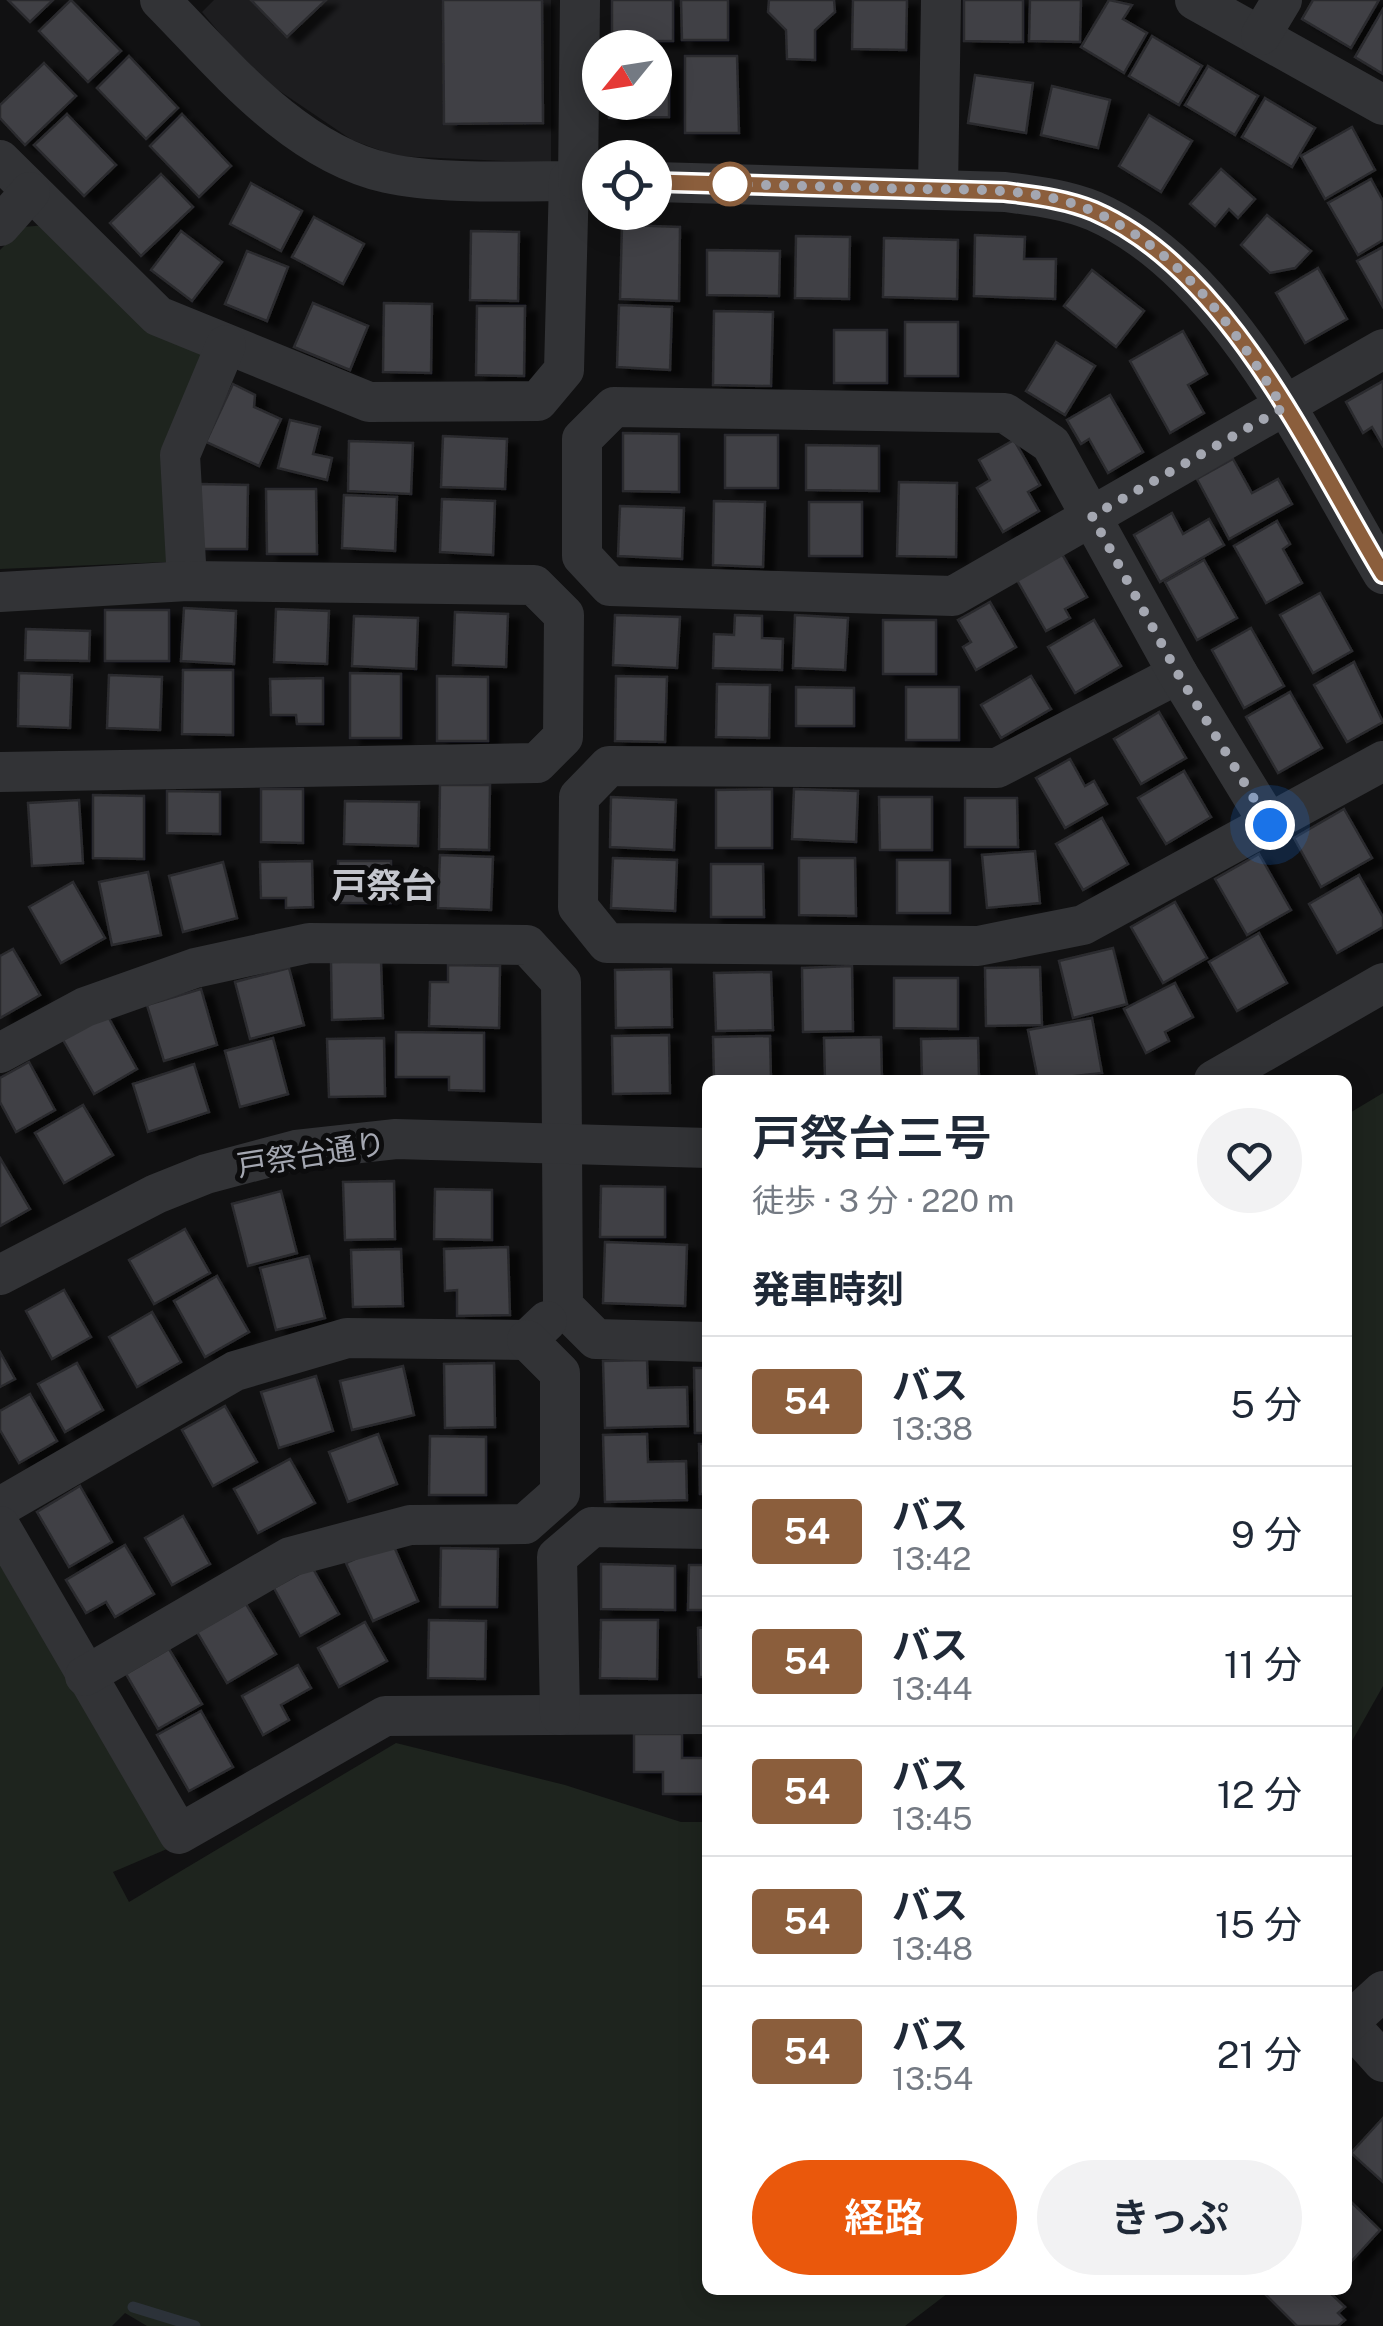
<!DOCTYPE html>
<html lang="ja">
<head>
<meta charset="utf-8">
<style>
  body { margin:0; font-family:"Public Sans","Noto Sans JP",sans-serif; background:#f2f2f3; color:#1f2937; height:100vh; display:flex; flex-direction:column; font-size:38px; white-space:nowrap }
  * { box-sizing:border-box; margin:0 }
  p { font-size:32px; color:#747a83 }
  .icon { flex:none; width:55px; height:55px; fill:none; stroke:currentColor; stroke-width:2; stroke-linecap:round; stroke-linejoin:round }
  .map { position:relative; flex:1; overflow:hidden }
  .drawer { position:absolute; left:702px; top:1075px; width:650px; height:1220px; display:flex; flex-direction:column; background:#fff; border-radius:15px; box-shadow:0 5px 25px #0003 }
  .drawer>* { flex:none }
  .badge { padding:0 20px; border-radius:8px; font-size:35px; line-height:65px }
  .needle { width:65px; rotate:240deg }
  .buttons { position:absolute; left:582px; top:30px; display:grid; gap:20px }
  .buttons a { display:grid; place-items:center; width:90px; height:90px; border-radius:50%; background:#fff; box-shadow:0 5px 25px #0003; font-size:50px }
  .you { position:absolute; width:50px; height:50px; margin:-25px; border:8px solid #fff; border-radius:50%; background:#1a73e8; box-shadow:0 0 0 15px #1a73e833 }
  .map>.badge { position:absolute; translate:-50% -50%; box-shadow:0 0 0 5px #fff }
  h2 { padding:0 50px; font-size:38px; line-height:90px }
  .round { display:grid; place-items:center; flex:none; width:105px; height:105px; border-radius:52px; background:#f2f2f3 }
  .overview { display:flex; align-items:center; justify-content:space-between; height:170px; padding:0 50px }
  h1 { font-size:48px; font-weight:600; line-height:75px }
  .button { display:flex; gap:20px; margin-top:auto; padding:20px 50px }
  .button a { flex:1; height:115px; border-radius:60px; background:#ea580c; color:#fff; font-size:40px; font-weight:600; line-height:115px; text-align:center }
  .button a+a { background:#f2f2f3; color:#1f2937 }
  ul { padding:0; list-style:none }
  li { display:flex; align-items:center; gap:30px; height:130px; padding:0 50px; border-top:2px solid #e0e1e3 }
  li div { flex:1 }
  li b { display:block; font-size:38px }
  li em { font-style:normal }
  li .badge { min-width:110px; font-weight:700; text-align:center }
  .map>svg:first-child { display:block }
</style>
</head>
<body>
<div class="map">
<svg width="1383" height="2326" viewBox="0 0 1383 2326">
  <defs>
    <filter id="shadow"><feDropShadow dx="11" dy="6" stdDeviation="2.5" flood-color="#0009"/></filter>
  </defs>
  <rect width="100%" height="100%" fill="#111112"/>
  <!-- built -->
  <path fill="#1d1d1f" d="M214,0H551V163L395,156L352,140L253,73L202,12Z"/>
  <!-- green -->
  <g fill="#1e241e">
    <path d="M46,225L211,353L169,451L166,562L0,569V250L23,227Z"/>
    <path d="M1383,1093V1686L1348,1748V1114Z"/>
    <path d="M0,1565L167,1849L113,1872L129,1902L396,1743L565,1785L681,1822H707L708,2290H952L905,2326H147L125,2313L112,2326H0Z"/>
  </g>
  <g fill="none" stroke-linecap="round" stroke-linejoin="round">
    <!-- stream -->
    <path stroke="#2c3239" stroke-width="11" d="M133,2307L195,2326"/>
  </g>
  <!-- building -->
  <g fill="#404145" stroke="#2b2b2e" stroke-width="2.5" filter="url(#shadow)">
    <path d="M8,0H53L30,22Z"/>
    <path d="M71,0L121,51L88,82L39,31Z"/>
    <path d="M251,0H326L287,37Z"/>
    <path d="M443,0H542L543,123L444,124Z"/>
    <rect x="612" y="0" width="61" height="41"/>
    <path d="M681,0H728V40H682Z"/>
    <path d="M769,0H834L835,12L815,30V60L787,59L786,30L768,12Z"/>
    <path d="M853,0H907L906,50L852,49Z"/>
    <path d="M964,0H1023V42L964,41Z"/>
    <path d="M1030,0H1081L1080,42L1029,41Z"/>
    <path d="M1109,0L1132,5L1123,19L1147,33L1124,73L1081,47Z"/>
    <path d="M1313,0H1379L1351,48L1302,19Z"/>
    <path d="M1383,9V74L1355,57Z"/>
    <path d="M1152,36L1202,66L1179,105L1129,76Z"/>
    <path d="M129,56L178,108L146,139L97,88Z"/>
    <path d="M685,56H737L739,133H685Z"/>
    <path d="M44,63L76,96L25,145L0,118V105Z"/>
    <path d="M655,64H669V117L609,118L608,102H655Z"/>
    <path d="M1208,66L1258,96L1235,135L1185,105Z"/>
    <path d="M975,75L1033,83L1026,133L968,123Z"/>
    <path d="M1052,86L1110,100L1098,148L1041,135Z"/>
    <path d="M1265,98L1315,128L1292,167L1242,137Z"/>
    <path d="M67,114L116,165L84,196L34,145Z"/>
    <path d="M182,114L231,166L199,197L150,146Z"/>
    <path d="M1149,115L1192,141L1161,192L1119,166Z"/>
    <path d="M1352,127L1375,170L1325,199L1301,156Z"/>
    <path d="M1221,169L1255,199L1238,218L1229,209L1215,226L1190,204Z"/>
    <path d="M161,174L193,207L141,256L110,223Z"/>
    <path d="M1371,179L1383,201V240L1358,255L1328,203Z"/>
    <path d="M251,183L302,211L281,251L230,224Z"/>
    <path d="M1267,215L1311,251L1295,268L1270,273L1241,245Z"/>
    <path d="M314,217L364,244L343,284L292,257Z"/>
    <path d="M622,225L680,227L679,301L620,299Z"/>
    <path d="M181,231L222,262L192,301L151,270Z"/>
    <path d="M471,231L519,232L518,301L470,300Z"/>
    <path d="M975,235L1025,237L1024,259H1056L1055,299L974,296Z"/>
    <path d="M796,236L850,237L849,299L795,298Z"/>
    <path d="M884,238L958,240L957,299L883,297Z"/>
    <path d="M1383,247V307L1357,261Z"/>
    <path d="M707,250L780,251L779,296L707,295Z"/>
    <path d="M247,251L288,267L267,321L225,304Z"/>
    <path d="M1318,268L1347,319L1305,343L1276,293Z"/>
    <path d="M1092,270L1144,311L1116,347L1064,306Z"/>
    <path d="M313,303L368,326L350,370L294,347Z"/>
    <path d="M384,303L432,304L431,373L383,372Z"/>
    <path d="M619,305L672,307L670,370L617,367Z"/>
    <path d="M477,306H525L524,376L476,375Z"/>
    <path d="M714,311L773,312L771,386L713,385Z"/>
    <rect x="905" y="322" width="53" height="54"/>
    <rect x="834" y="330" width="53" height="53"/>
    <path d="M1183,331L1207,374L1188,385L1204,413L1170,433L1130,361Z"/>
    <path d="M1056,342L1095,366L1065,415L1026,391Z"/>
    <path d="M1383,381V446L1372,427L1363,433L1346,402Z"/>
    <path d="M233,384L255,395L254,407L281,419L259,466L206,442Z"/>
    <path d="M1110,395L1143,452L1108,473L1089,439L1081,444L1067,420Z"/>
    <path d="M290,420L320,427L313,454L332,458L327,480L278,468Z"/>
    <path d="M623,433L679,434V492L623,491Z"/>
    <rect x="725" y="435" width="53" height="53"/>
    <path d="M443,436L507,439L505,489L441,487Z"/>
    <path d="M1014,440L1040,485L1028,492L1039,511L1003,532L977,488L990,480L979,460Z"/>
    <path d="M349,441L413,443L411,494L348,491Z"/>
    <path d="M806,445L879,446V491L806,490Z"/>
    <path d="M1233,459L1252,493L1278,479L1292,504L1229,539L1197,479Z"/>
    <path d="M899,482L957,483L956,557L897,556Z"/>
    <path d="M200,484L248,485L247,549H200Z"/>
    <path d="M266,489H316L317,554H267Z"/>
    <path d="M344,495L397,497L395,551L342,548Z"/>
    <path d="M442,499L495,501L493,555L440,552Z"/>
    <path d="M714,501L765,502L763,567L713,565Z"/>
    <rect x="809" y="502" width="53" height="54"/>
    <path d="M620,506L684,508L682,559L618,556Z"/>
    <path d="M1172,513L1183,534L1209,519L1224,545L1160,582L1134,535Z"/>
    <path d="M1277,521L1290,544L1283,549L1302,583L1266,603L1234,546Z"/>
    <path d="M1062,554L1087,597L1065,609L1070,618L1046,631L1017,580Z"/>
    <path d="M1204,560L1237,618L1197,640L1165,582Z"/>
    <path d="M1320,593L1352,651L1313,673L1280,615Z"/>
    <path d="M990,602L1016,647L976,670L963,647L971,642L958,620Z"/>
    <path d="M184,608L236,611L234,664L181,661Z"/>
    <path d="M276,609L329,611L327,664L274,662Z"/>
    <rect x="105" y="610" width="64" height="51"/>
    <path d="M455,612L508,614L506,667L453,665Z"/>
    <path d="M615,615L680,617L677,668L613,665Z"/>
    <path d="M735,615L762,616V638L783,639L782,670L713,668L714,634L734,635Z"/>
    <path d="M795,615L848,618L845,670L793,668Z"/>
    <path d="M354,616L418,618L416,669L352,666Z"/>
    <rect x="883" y="620" width="53" height="54"/>
    <path d="M1094,620L1121,666L1075,693L1048,647Z"/>
    <path d="M1251,628L1284,686L1244,708L1212,650Z"/>
    <path d="M26,629L90,631L89,661L25,660Z"/>
    <path d="M1354,662L1383,722L1347,742L1314,685Z"/>
    <path d="M183,670H233V735L182,734Z"/>
    <path d="M19,673L72,675L70,728L18,726Z"/>
    <path d="M350,673L401,674V738H350Z"/>
    <path d="M109,675L162,677L160,730L107,728Z"/>
    <path d="M437,676L488,677V741H437Z"/>
    <path d="M616,676L667,677L665,742L615,741Z"/>
    <path d="M1031,676L1051,709L1001,738L981,705Z"/>
    <path d="M323,678V724H297L296,715H271L270,679Z"/>
    <path d="M717,684L770,685L769,738L716,737Z"/>
    <path d="M796,687L854,688V726H796Z"/>
    <rect x="906" y="687" width="53" height="53"/>
    <path d="M1290,692L1322,748L1278,773L1246,717Z"/>
    <path d="M1159,712L1186,758L1141,784L1114,739Z"/>
    <path d="M1070,759L1085,786L1094,781L1107,804L1065,828L1036,778Z"/>
    <path d="M1184,771L1211,817L1166,844L1138,798Z"/>
    <path d="M440,785H490L489,850L439,849Z"/>
    <path d="M261,789H303V843L261,842Z"/>
    <path d="M772,789V848H716V790Z"/>
    <path d="M794,789L858,791L856,842L792,839Z"/>
    <path d="M167,791L220,792V834L167,833Z"/>
    <path d="M93,795L144,796V859L93,858Z"/>
    <path d="M611,797L676,800L674,850L610,847Z"/>
    <path d="M879,797H932V850H880Z"/>
    <path d="M965,798H1017L1018,847H965Z"/>
    <path d="M79,800L83,863L32,866L28,803Z"/>
    <path d="M345,801L419,802L418,846L344,844Z"/>
    <path d="M1344,809L1372,858L1321,887L1294,838Z"/>
    <path d="M1102,818L1128,864L1083,890L1056,844Z"/>
    <path d="M1035,851L1040,903L987,908L982,855Z"/>
    <path d="M1259,854L1291,910L1247,935L1215,879Z"/>
    <path d="M440,855L493,857L491,910L438,908Z"/>
    <path d="M613,858L677,860L675,911L611,908Z"/>
    <path d="M799,858H855L856,916L799,915Z"/>
    <rect x="897" y="860" width="53" height="53"/>
    <path d="M312,861L313,907L286,908V898H261L260,862Z"/>
    <rect x="338" y="861" width="53" height="42"/>
    <path d="M223,862L237,918L183,932L169,876Z"/>
    <path d="M711,864H763L764,917H711Z"/>
    <path d="M148,872L161,935L112,945L99,882Z"/>
    <path d="M1359,875L1383,917V927L1337,953L1309,904Z"/>
    <path d="M73,882L105,938L61,963L29,907Z"/>
    <path d="M1175,902L1207,958L1163,983L1131,927Z"/>
    <path d="M1259,933L1287,983L1237,1011L1209,962Z"/>
    <path d="M1113,948L1127,1004L1073,1018L1059,961Z"/>
    <path d="M13,949L40,995L0,1018V956Z"/>
    <path d="M381,961L383,1018L332,1020L331,962Z"/>
    <path d="M448,965L500,966L499,1028L429,1026L430,982H448Z"/>
    <path d="M852,966L853,1031L803,1032L802,968Z"/>
    <path d="M1040,967L1042,1025L986,1026L985,968Z"/>
    <path d="M289,968L304,1025L250,1039L235,982Z"/>
    <path d="M671,969L672,1027L616,1028L615,970Z"/>
    <path d="M771,972L773,1030L716,1031L714,973Z"/>
    <path d="M894,978H958V1029L894,1028Z"/>
    <path d="M1175,983L1193,1017L1165,1032L1169,1041L1146,1053L1124,1009Z"/>
    <path d="M201,989L217,1045L164,1061L147,1005Z"/>
    <path d="M106,1013L137,1069L94,1094L62,1038Z"/>
    <path d="M1092,1018L1102,1073L1038,1080L1028,1030Z"/>
    <path d="M396,1032L484,1033V1091L449,1090V1077H396Z"/>
    <path d="M669,1035L670,1093L613,1094L612,1036Z"/>
    <path d="M770,1036L771,1080H714L713,1037Z"/>
    <path d="M881,1037L882,1080H825L824,1038Z"/>
    <path d="M273,1038L288,1094L240,1107L225,1051Z"/>
    <path d="M384,1038L385,1096L329,1097L327,1039Z"/>
    <path d="M978,1038L979,1080H922L921,1039Z"/>
    <path d="M29,1062L55,1110L16,1132L0,1102V1078Z"/>
    <path d="M194,1064L209,1112L148,1132L133,1084Z"/>
    <path d="M83,1105L113,1155L64,1183L35,1133Z"/>
    <path d="M0,1158L30,1209L0,1226Z"/>
    <path d="M394,1181L395,1239L345,1240L343,1182Z"/>
    <path d="M601,1186L665,1187V1237H600Z"/>
    <path d="M435,1189L492,1190V1240L434,1239Z"/>
    <path d="M281,1191L297,1253L248,1266L232,1204Z"/>
    <path d="M185,1229L210,1273L154,1304L129,1260Z"/>
    <path d="M605,1242L687,1245L685,1306L603,1303Z"/>
    <path d="M508,1247L510,1315L457,1316V1290L445,1291L444,1249Z"/>
    <path d="M401,1249L403,1306L353,1307L351,1250Z"/>
    <path d="M309,1256L325,1318L276,1330L260,1268Z"/>
    <path d="M217,1276L249,1332L205,1357L174,1301Z"/>
    <path d="M64,1290L91,1337L52,1359L26,1311Z"/>
    <path d="M152,1312L181,1362L137,1387L109,1337Z"/>
    <path d="M0,1352L15,1379L0,1387Z"/>
    <path d="M647,1360L648,1388L687,1387L688,1426L605,1428L603,1361Z"/>
    <path d="M77,1363L103,1410L65,1432L38,1384Z"/>
    <path d="M494,1363L495,1427L445,1428L444,1364Z"/>
    <path d="M403,1366L414,1415L352,1430L340,1381Z"/>
    <path d="M694,1368H708V1433H695Z"/>
    <path d="M316,1376L333,1431L279,1448L261,1392Z"/>
    <path d="M30,1394L57,1441L19,1463L0,1430V1411Z"/>
    <path d="M225,1406L257,1462L213,1486L182,1430Z"/>
    <path d="M378,1434L397,1484L348,1502L329,1452Z"/>
    <path d="M647,1434L648,1462L686,1461L687,1500L605,1502L603,1435Z"/>
    <path d="M430,1436L486,1437V1495H429Z"/>
    <path d="M699,1444H708V1494H700Z"/>
    <path d="M290,1459L315,1503L258,1533L234,1489Z"/>
    <path d="M80,1486L112,1542L69,1567L37,1512Z"/>
    <path d="M183,1516L210,1564L172,1585L145,1538Z"/>
    <path d="M392,1542L418,1601L373,1621L346,1563Z"/>
    <path d="M125,1545L154,1594L115,1617L106,1602L86,1613L66,1580Z"/>
    <path d="M441,1548L498,1549L497,1607H440Z"/>
    <path d="M601,1564L675,1566V1610L601,1609Z"/>
    <path d="M689,1565H708V1610H688Z"/>
    <path d="M312,1567L339,1614L300,1636L274,1588Z"/>
    <path d="M246,1604L276,1654L227,1683L197,1632Z"/>
    <path d="M429,1620L486,1621L485,1679L428,1678Z"/>
    <path d="M601,1620H658L657,1679L600,1678Z"/>
    <path d="M365,1622L387,1661L339,1687L318,1648Z"/>
    <path d="M708,1627V1677H699L698,1628Z"/>
    <path d="M169,1649L202,1704L158,1729L126,1674Z"/>
    <path d="M298,1665L311,1688L281,1705L289,1720L263,1735L242,1696Z"/>
    <path d="M201,1711L233,1767L189,1791L157,1735Z"/>
    <path d="M634,1734H682V1758H708V1794H663V1772H634Z"/>
    <path d="M1383,2118V2182L1351,2153Z"/>
    <path d="M1348,2199L1380,2230L1348,2265Z"/>
    <path d="M1261,2290H1327L1345,2307L1338,2313L1345,2320L1338,2326H1297Z"/>
  </g>
  <g fill="none" stroke-linecap="round" stroke-linejoin="round">
    <!-- minor -->
    <g stroke="#323336" stroke-width="40">
      <path d="M160,0C224,65 294,152 387,173C443,186 539,180 600,181"/>
      <path d="M1195,0L1383,105"/>
      <path d="M1261,35L1282,0"/>
      <path d="M0,160L158,316L369,402L538,401L564,370L569,180"/>
      <path d="M578,181L580,0"/>
      <path d="M655,182L1005,192C1035,196 1065,199 1094,211C1229,270 1310,453 1383,574"/>
      <path d="M938,189L941,0"/>
      <path d="M0,226L30,192"/>
      <path d="M187,581L180,455L226,345"/>
      <path d="M0,592L187,581L534,585L564,615L563,737L537,763L0,772"/>
      <path d="M1178,674L997,768L609,766L579,797L578,907L607,943L978,946L1083,925L1383,761"/>
      <path d="M1270,825L1178,674L1051,444L1005,413L614,407L582,439V556L610,586L953,596L1383,349"/>
      <path d="M0,1053L85,1007L195,968L309,943L527,945L561,982L563,1306L596,1339L708,1342"/>
      <path d="M1214,1080L1383,983"/>
      <path d="M0,1275L156,1194L206,1174L296,1150L396,1139L708,1148"/>
      <path d="M0,1507L235,1371L347,1338L527,1340L547,1321"/>
      <path d="M0,1526L179,1834L385,1716L708,1714"/>
      <path d="M85,1676L290,1557L410,1525L525,1524L560,1493V1373L527,1340"/>
      <path d="M560,1715L557,1557L592,1527L708,1529"/>
      <path d="M1348,2023L1383,2062"/>
      <path d="M1348,2023L1383,1991"/>
    </g>
  </g>
  <g fill="none" stroke-linecap="round" stroke-linejoin="round">
    <defs>
      <path id="line" d="M655,182L1005,192C1035,196 1065,199 1094,211C1229,270 1310,453 1383,574"/>
    </defs>
    <!-- line casing -->
    <use href="#line" stroke="#fff" stroke-width="22"/>
    <!-- line -->
    <use href="#line" stroke="#8b5e3c" stroke-width="15"/>
    <!-- walk -->
    <path stroke="#a4a7b1" stroke-width="10" stroke-dasharray="0 18" d="M730,184C789,186 847,187 906,189C968,190 1038,186 1095,212C1182,252 1235,328 1283,408L1092,516L1178,674L1270,825"/>
  </g>
  <!-- markers -->
  <circle fill="#fff" stroke="#8b5e3c" stroke-width="5" cx="730" cy="184" r="20"/>
  <g text-anchor="middle" dominant-baseline="central" stroke-width="10" stroke-linejoin="round" paint-order="stroke">
    <!-- street labels -->
    <g font-size="30" fill="#a4a7b1" stroke="#0c0c0d">
      <text transform="translate(311 1154) rotate(-9)">戸祭台通り</text>
    </g>
    <!-- quarter labels -->
    <g font-size="35" font-weight="bold" fill="#c4c6cd" stroke="#0c0c0d">
      <text x="384" y="885">戸祭台</text>
    </g>
  </g>
</svg>
<div class="buttons">
<a><svg class="needle" viewBox="-14 -14 28 28"><path d="M0-13l5 13h-10z" fill="#e53935"/><path d="M0 13l5-13h-10z" fill="#747a83"/></svg></a>
<a><svg class="icon" aria-label="locate" viewBox="0 0 24 24"><circle cx="12" cy="12" r="6"/><path d="M12 2v4M12 18v4M2 12h4M18 12h4"/></svg></a>
</div>
<div class="you" style="left:1270px;top:825px"></div>
<section class="drawer">
<div class="overview"><div><h1>戸祭台三号</h1><p>徒歩 · 3 分 · 220 m</p></div><a class="round"><svg class="icon" aria-label="heart" viewBox="0 0 24 24"><path d="M12 20l-8-8c-3-5 5-10 8-4 3-6 11-1 8 4z"/></svg></a></div>
<h2>発車時刻</h2>
<ul>
<li><span class="badge" style="background:#8b5e3c;color:#fff">54</span><div><b>バス</b><p>13:38</p></div><em>5 分</em></li>
<li><span class="badge" style="background:#8b5e3c;color:#fff">54</span><div><b>バス</b><p>13:42</p></div><em>9 分</em></li>
<li><span class="badge" style="background:#8b5e3c;color:#fff">54</span><div><b>バス</b><p>13:44</p></div><em>11 分</em></li>
<li><span class="badge" style="background:#8b5e3c;color:#fff">54</span><div><b>バス</b><p>13:45</p></div><em>12 分</em></li>
<li><span class="badge" style="background:#8b5e3c;color:#fff">54</span><div><b>バス</b><p>13:48</p></div><em>15 分</em></li>
<li><span class="badge" style="background:#8b5e3c;color:#fff">54</span><div><b>バス</b><p>13:54</p></div><em>21 分</em></li>
</ul>
<div class="button"><a>経路</a><a>きっぷ</a></div>
</section>
</div>
</body>
</html>
